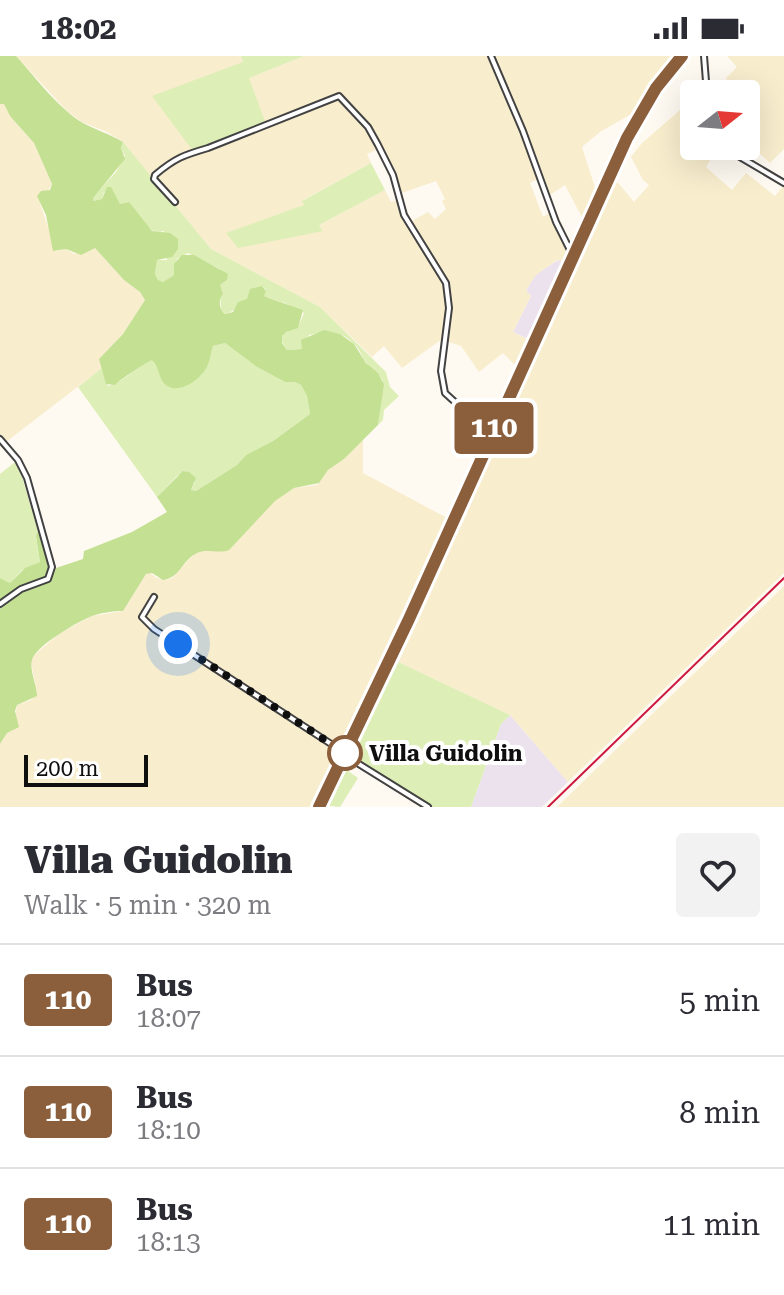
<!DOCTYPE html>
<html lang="en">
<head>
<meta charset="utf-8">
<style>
  body { margin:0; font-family:"Roboto Serif",serif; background:#f2f2f3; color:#2b2b33; height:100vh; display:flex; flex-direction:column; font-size:30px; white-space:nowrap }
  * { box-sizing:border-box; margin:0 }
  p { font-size:26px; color:#7c7c81 }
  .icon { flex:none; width:44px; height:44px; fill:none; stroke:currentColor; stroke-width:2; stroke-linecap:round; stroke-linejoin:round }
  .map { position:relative; height:751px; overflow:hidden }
  .drawer { display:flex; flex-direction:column; background:#fff; flex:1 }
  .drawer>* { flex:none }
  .badge { padding:0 16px; border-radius:6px; font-size:28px; line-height:52px }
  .needle { width:52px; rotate:73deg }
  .tools { position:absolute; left:680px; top:24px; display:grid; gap:16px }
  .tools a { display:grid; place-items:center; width:80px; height:80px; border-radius:8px; background:#fff; box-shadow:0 8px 32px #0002; font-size:40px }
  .scale { position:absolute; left:24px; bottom:20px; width:124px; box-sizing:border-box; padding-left:8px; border:4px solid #0f0f0f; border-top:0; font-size:22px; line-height:28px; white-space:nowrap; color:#0f0f0f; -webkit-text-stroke:6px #fff; paint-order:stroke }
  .you { position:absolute; width:40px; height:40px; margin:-20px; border:6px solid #fff; border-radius:50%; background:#1a73e8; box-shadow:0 0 0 12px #1a73e833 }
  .map>.badge { position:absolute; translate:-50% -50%; box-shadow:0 0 0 4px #fff }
  .round { display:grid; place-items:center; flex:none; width:84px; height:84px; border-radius:8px; background:#f2f2f3 }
  .head { display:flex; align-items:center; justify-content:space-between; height:136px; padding:0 24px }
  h1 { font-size:38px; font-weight:800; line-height:60px }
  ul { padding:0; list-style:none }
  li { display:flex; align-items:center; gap:24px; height:112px; padding:0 24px; border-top:2px solid #e1e1e2 }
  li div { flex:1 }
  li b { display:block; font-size:30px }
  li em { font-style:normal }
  li .badge { min-width:88px; font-weight:700; text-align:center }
  .status { display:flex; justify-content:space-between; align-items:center; height:56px; padding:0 40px; background:#fff; direction:ltr }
  .status svg { height:22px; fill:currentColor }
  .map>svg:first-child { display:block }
</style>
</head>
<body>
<div class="status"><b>18:02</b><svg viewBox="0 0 49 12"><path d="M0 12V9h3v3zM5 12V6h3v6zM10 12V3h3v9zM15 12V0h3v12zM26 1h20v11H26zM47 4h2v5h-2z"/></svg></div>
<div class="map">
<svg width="784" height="751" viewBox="0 0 784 751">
  <rect width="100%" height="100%" fill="#fffaf1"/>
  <!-- industrial -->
  <g fill="#ebe2ee">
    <path d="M558,204L569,207L532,285L513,276L531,240L526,235L535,219Z"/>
    <path d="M510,659L568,726L542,751H471L501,668Z"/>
  </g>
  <!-- farmland -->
  <g fill="#f8edcd" fill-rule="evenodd">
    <path d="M16,0H241L249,22L304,0H677L640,53L600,76L582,91L598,141L586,169L565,129L550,139L541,121L530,127L543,161L555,153L574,195L569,207L557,204L536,219L526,234L531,240L513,276L532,285L519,313L503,297L479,316L461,290L446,285V280L402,312L384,290L372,301L320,251L211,193L123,86L107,76L82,66L67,55ZM380,92L402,137L436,125L445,143L442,145L446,153L435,163L428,156L412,165L401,143L391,146L385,134L319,169L323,174L227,177L305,149L303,144L371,107L367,98Z"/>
    <path d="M727,0H784V93L770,107L746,85V38H736L726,22L737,11Z"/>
    <path d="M694,42V90H719L706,111L732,134L746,117L775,140L784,129V517L568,726L510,659L394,604L615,123L634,146L649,129L643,124L631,101L642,87Z"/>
    <path d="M0,48H4L10,60L34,87L52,128L40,147L56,195L66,193L74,198L95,192L124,224L140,236L145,244L123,278L99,303L102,312L6,386L0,379Z"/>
    <path d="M363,383V417L449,463L314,751H0V688L7,677L13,674L17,649L31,644L37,637L31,607L33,600L60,577L92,560L123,555L146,518L149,516L157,522L166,524L172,522L194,498L200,495L228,494L274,445L294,432L317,429L328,414L344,403Z"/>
    <path d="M784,530V751H557L641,669Z"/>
  </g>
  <!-- green -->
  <g fill="#ddeeb6">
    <path d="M241,0H304L249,22L267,71L196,99L152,40L243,6Z"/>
    <path d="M123,86L211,193L320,251L386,316L390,331L399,340L384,354L383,364L378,369L383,325C379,316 371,314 366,306C362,301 360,294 356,290C341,273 327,275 309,279L302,293L287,294L281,284L283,278L299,269L304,257L285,247L266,241L263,240L266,234L262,230C251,239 237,255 225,258L221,254L220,229L227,224L220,213L188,197L177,203L174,219L163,226L158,224L155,218L157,204H167L164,175C147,180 138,158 129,146L120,148L113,137L104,136L102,143L93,145L92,142L116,116L125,100L121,92Z"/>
    <path d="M371,107L385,134L319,169L323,175L238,192L226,177L304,149L302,145Z"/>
    <path d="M225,287L257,311L285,326H295L301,329L307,340L310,358L273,385L246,399L237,409L196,435L191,434L195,426L186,415L177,420L157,441L78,331L102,312L108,330C125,326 137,309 153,303L157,309L161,322L190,327L201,319L213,290Z"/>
    <path d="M15,406L22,421L38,475L36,481L40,506L22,514L10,527L0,522V418Z"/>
    <path d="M394,604L510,659L501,668L471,751H432L349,699Z"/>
    <path d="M341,710L358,722L340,751L323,749Z"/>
  </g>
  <!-- forest -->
  <g fill="#c3e093">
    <path d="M0,0H16C35,21 59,53 83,67C96,74 110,78 123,86L121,92L125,103L93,142V145L102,143L107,131H111L120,148L129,146L152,175L170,177L178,183V193L172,201L157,204L155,218L158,224L163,226L174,219V208L182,199H194L228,218L227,224L220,229L223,238C218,243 219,254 225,258L233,256L238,246L247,243L250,233L262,230L266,235L264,240L266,241L303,254L298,272L286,276L282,280V287L287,294L302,293L301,284L324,274L340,278L354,288L366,307L378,317L384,328L378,369L344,403L328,414L319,427L294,432L275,445L229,494C218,498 206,492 197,497C182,504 180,522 163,524L152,517L146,518L123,555C113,555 100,557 92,560C79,565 35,590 32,604C29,613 37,630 37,640L17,649L15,655L19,671L7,677L0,688V553L19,538L51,525L56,512L83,503L84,495L132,476L167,456L157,441L183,415L189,416L196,422L191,434L196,435L237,409L246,399L273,385L310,358L307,340L301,329L295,326H285L257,311L225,287L213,290C210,298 210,307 205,314C197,326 175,341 163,326C158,319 159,310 152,304C148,305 118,325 115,329L106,328L99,303L123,278L145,244L140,236L124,224L95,192L81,199L66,193L53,195L46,159L37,140L41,135L50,134L52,128L34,87L10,60L4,48H0Z"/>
    <path d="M38,475L49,513L47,520L16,533L0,544V522L10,527L25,512L40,506L36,480Z"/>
  </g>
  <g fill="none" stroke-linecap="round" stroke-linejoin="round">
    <defs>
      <g id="minor">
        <path d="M491,0L523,75L556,166L573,200"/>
        <path d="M704,0L707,38"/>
        <path d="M727,90L740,101L784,127"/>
        <path d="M175,146L154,123L155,119C175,102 184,99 208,92L339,40L368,71L378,89L393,119L404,159L446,227L449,252L441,315L445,337L456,347L498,364"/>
        <path d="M0,383L18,404L27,422L52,511L48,523L21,533L0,548"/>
        <path d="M154,541L142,561L154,573L345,697"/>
        <path d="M346,700L428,751"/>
      </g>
      <path id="primary" d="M319,751L409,563L627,82L656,32L682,0"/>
    </defs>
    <!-- minor casing -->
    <use href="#minor" stroke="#424242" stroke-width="8"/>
    <!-- primary casing -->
    <use href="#primary" stroke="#202020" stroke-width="11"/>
    <!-- minor -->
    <use href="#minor" stroke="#fff" stroke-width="4"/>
    <!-- primary -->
    <use href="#primary" stroke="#ffbd61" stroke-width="7"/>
    <!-- rail -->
    <path stroke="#cd1840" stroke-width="2" d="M548,751L784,522"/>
  </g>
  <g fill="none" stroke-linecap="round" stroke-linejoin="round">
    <defs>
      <path id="line" d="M319,751L409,563L627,82L656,32L682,0"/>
    </defs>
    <!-- line casing -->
    <use href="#line" stroke="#fff" stroke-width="18"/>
    <!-- line -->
    <use href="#line" stroke="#8b5e3c" stroke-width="12"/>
    <!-- walk -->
    <path stroke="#0f0f0f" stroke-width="8" stroke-dasharray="0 14.4" d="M178,588L345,697"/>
  </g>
  <!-- markers -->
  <circle fill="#fff" stroke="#8b5e3c" stroke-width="4" cx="345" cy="697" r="16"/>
  <g text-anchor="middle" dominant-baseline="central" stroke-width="8" stroke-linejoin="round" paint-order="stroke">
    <!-- stop labels -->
    <g font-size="22" font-weight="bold" fill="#0f0f0f" stroke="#fff" text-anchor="start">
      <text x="369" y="697">Villa Guidolin</text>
    </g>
  </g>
</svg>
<div class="tools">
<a><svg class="needle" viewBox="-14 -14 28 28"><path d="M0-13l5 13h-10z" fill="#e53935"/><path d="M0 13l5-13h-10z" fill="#7c7c81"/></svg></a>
</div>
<div class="scale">200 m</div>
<div class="you" style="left:178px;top:588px"></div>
<b class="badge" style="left:494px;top:372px;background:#8b5e3c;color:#fff">110</b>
</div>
<section class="drawer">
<div class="head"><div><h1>Villa Guidolin</h1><p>Walk · 5 min · 320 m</p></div><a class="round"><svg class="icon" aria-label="heart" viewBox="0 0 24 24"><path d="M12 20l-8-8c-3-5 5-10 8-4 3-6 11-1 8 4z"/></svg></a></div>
<ul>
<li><span class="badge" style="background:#8b5e3c;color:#fff">110</span><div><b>Bus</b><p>18:07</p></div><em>5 min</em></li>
<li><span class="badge" style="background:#8b5e3c;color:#fff">110</span><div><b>Bus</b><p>18:10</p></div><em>8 min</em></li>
<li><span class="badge" style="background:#8b5e3c;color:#fff">110</span><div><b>Bus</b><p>18:13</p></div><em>11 min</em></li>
</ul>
</section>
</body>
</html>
